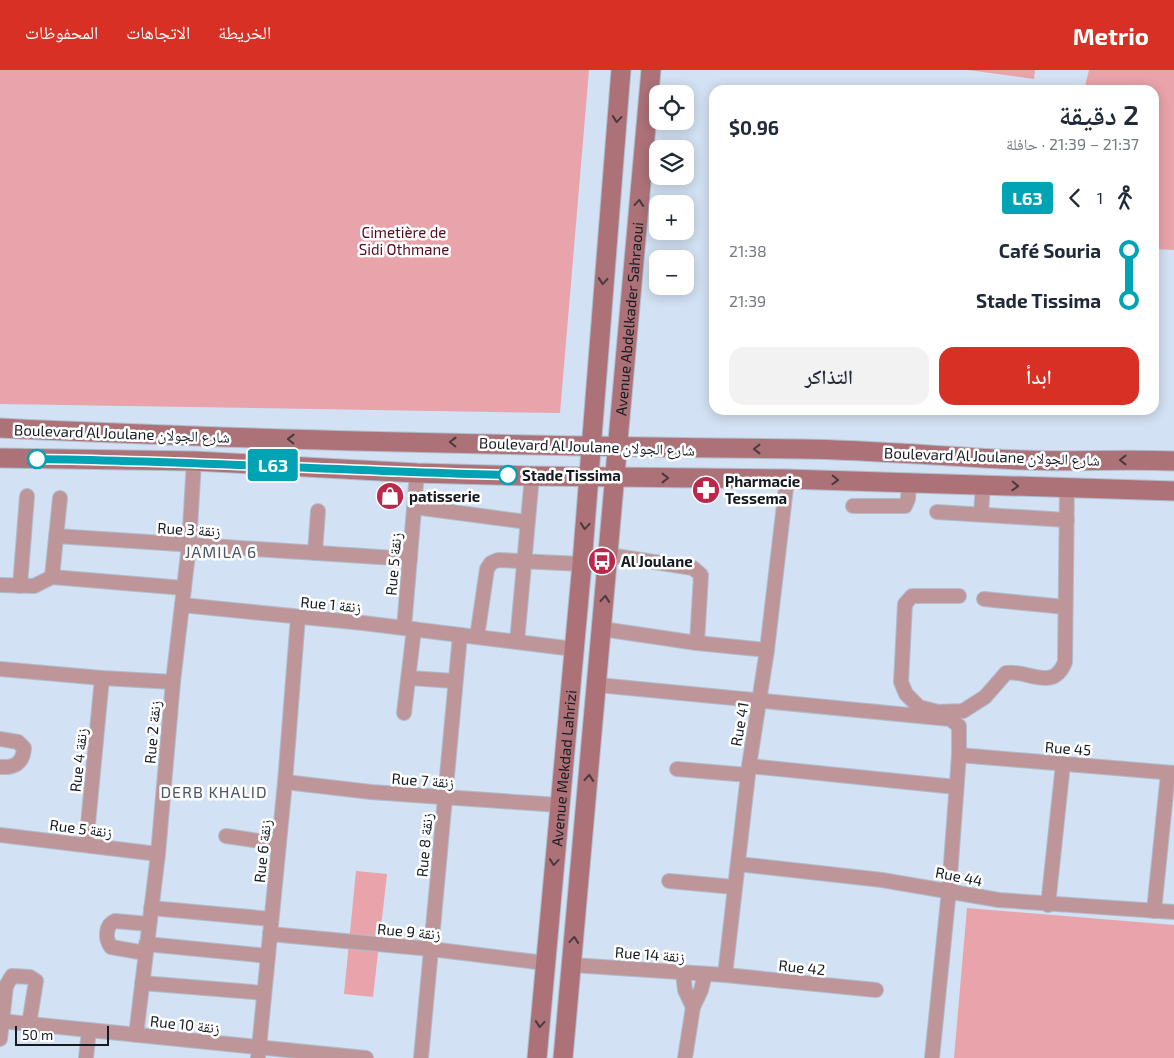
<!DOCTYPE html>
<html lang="ar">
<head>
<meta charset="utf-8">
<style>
  body { margin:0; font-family:"Exo 2","Noto Naskh Arabic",sans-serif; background:#f2f2f3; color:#1f2937; direction:rtl; height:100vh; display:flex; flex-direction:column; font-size:19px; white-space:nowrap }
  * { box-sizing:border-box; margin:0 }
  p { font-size:16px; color:#747a83 }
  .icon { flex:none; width:28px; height:28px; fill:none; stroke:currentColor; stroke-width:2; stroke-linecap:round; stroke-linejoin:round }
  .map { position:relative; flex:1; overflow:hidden; direction:ltr }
  .sheet { position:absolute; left:709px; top:15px; width:450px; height:330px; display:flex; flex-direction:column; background:#fff; border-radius:15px; box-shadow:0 2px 12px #0003; direction:rtl }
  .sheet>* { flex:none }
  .badge { padding:0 10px; border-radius:4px; font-size:18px; line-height:32px }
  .controls { position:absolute; left:649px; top:15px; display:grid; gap:10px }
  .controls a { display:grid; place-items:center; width:45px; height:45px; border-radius:10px; background:#fff; box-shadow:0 2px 12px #0003; font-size:25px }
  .scale { position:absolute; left:15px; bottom:12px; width:94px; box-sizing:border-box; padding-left:5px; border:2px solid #151a21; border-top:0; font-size:14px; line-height:18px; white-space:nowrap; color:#151a21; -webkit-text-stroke:4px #fff; paint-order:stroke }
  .map>.badge { position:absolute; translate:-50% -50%; box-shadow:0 0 0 2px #fff }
  .legs { display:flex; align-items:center; gap:8px; height:55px; padding:0 20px; font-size:16px }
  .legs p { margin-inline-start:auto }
  .head { display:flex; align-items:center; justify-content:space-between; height:85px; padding:0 20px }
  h1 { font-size:28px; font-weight:600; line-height:38px }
  .action { display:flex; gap:10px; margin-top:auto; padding:10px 20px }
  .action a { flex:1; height:58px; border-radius:15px; background:#d93025; color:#fff; font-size:20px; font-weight:600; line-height:58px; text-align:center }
  .action a+a { background:#f2f2f3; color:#1f2937 }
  ul { padding:0 20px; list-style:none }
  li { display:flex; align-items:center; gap:18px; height:50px; font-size:19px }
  li i { display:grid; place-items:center; width:8px; height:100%; margin:0 6px; background:currentColor }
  li i::after { content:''; width:12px; height:12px; margin:-6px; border:4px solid; border-radius:50%; background:#fff }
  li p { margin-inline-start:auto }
  li:first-child i { background:linear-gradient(#0000 50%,currentColor 0) }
  li:last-child i { background:linear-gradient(currentColor 50%,#0000 0) }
  header { display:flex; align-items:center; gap:30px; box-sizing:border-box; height:70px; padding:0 25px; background:#d93025; color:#fff }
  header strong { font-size:24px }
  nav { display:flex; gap:28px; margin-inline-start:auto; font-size:18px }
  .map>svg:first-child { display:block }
</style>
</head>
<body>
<header>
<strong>Metrio</strong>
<nav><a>الخريطة</a><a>الاتجاهات</a><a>المحفوظات</a></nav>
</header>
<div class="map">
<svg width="1174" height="988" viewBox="0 0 1174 988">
  <rect width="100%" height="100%" fill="#d2e1f3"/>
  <!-- green -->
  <g fill="#e9a3aa">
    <path d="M0,0H589L560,343L0,334Z"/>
    <path d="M968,0H1035L1034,9Z"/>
    <path d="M1089,0H1174V180L1154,179V20H1084Z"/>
    <path d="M356,801L387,804L373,927L344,924Z"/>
    <path d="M967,838L1174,855V988H954Z"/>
  </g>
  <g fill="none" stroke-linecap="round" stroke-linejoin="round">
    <defs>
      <g id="minor">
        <path d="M853,436H905L908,429L909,413"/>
        <path d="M414,437L527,452"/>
        <path d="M937,442L1067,450"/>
        <path d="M981,444L983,415"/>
        <path d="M56,466L410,489"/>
        <path d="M315,483L318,441"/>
        <path d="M609,485L693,498L701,505L697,573"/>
        <path d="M52,507L60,428"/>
        <path d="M0,515L34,516L52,507L184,518"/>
        <path d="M20,516L27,426"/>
        <path d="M959,526H912L905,534L901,612L906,624L919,637L938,642L963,641L985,627L1006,603C1028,599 1053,623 1065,592L1067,417"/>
        <path d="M984,529L1065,537"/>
        <path d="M182,535L363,553L574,579"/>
        <path d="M404,558L417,403"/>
        <path d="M602,559L697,573L767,580"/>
        <path d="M477,567L487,499L491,493L498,490L582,494"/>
        <path d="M517,572L532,406"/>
        <path d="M0,599L102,608L173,612"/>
        <path d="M409,608L455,611"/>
        <path d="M598,615L950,649L959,656V685L949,820L932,988"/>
        <path d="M404,643L414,559"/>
        <path d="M0,669L18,672L24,678C23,693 15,698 0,697"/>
        <path d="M959,685L1174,703"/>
        <path d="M749,696L956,717"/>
        <path d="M677,699L748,705"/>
        <path d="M285,712L371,722L559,735"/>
        <path d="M0,765L158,784"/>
        <path d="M226,766L279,774"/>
        <path d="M86,775L102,608"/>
        <path d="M738,794L882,810L999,830L1174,842"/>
        <path d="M669,811L734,817"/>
        <path d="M1048,835L1063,694"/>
        <path d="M151,838L271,849"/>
        <path d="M1154,841L1168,703"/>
        <path d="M270,864L431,879L545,893"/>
        <path d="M146,874L268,886"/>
        <path d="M145,883L111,877C105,869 105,855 115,851L149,854"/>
        <path d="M572,895L725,905L876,920"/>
        <path d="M683,903L685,920L693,937"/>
        <path d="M725,905L749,696L767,580L787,409"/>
        <path d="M142,913L264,923"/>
        <path d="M0,951L366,988"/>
        <path d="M136,965L158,784L173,612L189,475L194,391"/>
        <path d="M0,969L6,916L12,906L30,907L36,911L29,954"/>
        <path d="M86,988L89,960"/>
        <path d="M258,988L285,712L298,547"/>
        <path d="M421,988L460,565"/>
        <path d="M685,988L693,937L701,920L705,904"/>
      </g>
      <g id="secondary">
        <path d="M0,358C267,371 535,376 802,379C875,380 948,387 1021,390C1072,392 1123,389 1174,391"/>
        <path d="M0,388L194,391L417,403L532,406L787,409L1174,421"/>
        <path id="s1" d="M537,988L582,494L621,0"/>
        <path id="s2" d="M563,988L651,0"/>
      </g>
    </defs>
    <!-- minor casing -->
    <use href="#minor" stroke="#b0bdcd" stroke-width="16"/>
    <!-- secondary casing -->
    <use href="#secondary" stroke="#b0bdcd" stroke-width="21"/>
    <!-- minor -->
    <use href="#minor" stroke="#be969a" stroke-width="14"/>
    <!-- secondary -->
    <use href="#secondary" stroke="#ac7278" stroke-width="19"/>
  </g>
  <!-- one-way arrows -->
  <defs><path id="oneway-chevron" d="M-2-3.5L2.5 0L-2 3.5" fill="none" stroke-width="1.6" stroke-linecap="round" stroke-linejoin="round" transform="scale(1.25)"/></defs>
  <g stroke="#4a393f">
    <use href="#oneway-chevron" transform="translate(617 49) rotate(95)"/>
    <use href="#oneway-chevron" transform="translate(639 133) rotate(-85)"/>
    <use href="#oneway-chevron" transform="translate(603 211) rotate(95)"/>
    <use href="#oneway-chevron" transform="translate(291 369) rotate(-179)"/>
    <use href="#oneway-chevron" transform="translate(453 372) rotate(-179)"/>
    <use href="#oneway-chevron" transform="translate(757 379) rotate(-180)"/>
    <use href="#oneway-chevron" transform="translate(1123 390) rotate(-180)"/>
    <use href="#oneway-chevron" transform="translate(665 408)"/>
    <use href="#oneway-chevron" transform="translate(835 410) rotate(2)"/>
    <use href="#oneway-chevron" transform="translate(1015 416) rotate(2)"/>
    <use href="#oneway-chevron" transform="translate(585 456) rotate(95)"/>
    <use href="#oneway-chevron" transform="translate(605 529) rotate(-85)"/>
    <use href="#oneway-chevron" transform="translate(589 708) rotate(-85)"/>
    <use href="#oneway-chevron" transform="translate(554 792) rotate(95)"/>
    <use href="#oneway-chevron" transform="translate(574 870) rotate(-85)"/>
    <use href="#oneway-chevron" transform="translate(540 954) rotate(95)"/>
  </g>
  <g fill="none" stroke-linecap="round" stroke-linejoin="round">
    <defs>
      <path id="line-1" d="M37,389C194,391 351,401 508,405"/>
    </defs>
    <!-- line-1 casing -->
    <use href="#line-1" stroke="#fff" stroke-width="11"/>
    <!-- line-1 -->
    <use href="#line-1" stroke="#00a3b4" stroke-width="8"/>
  </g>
  <!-- icons -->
  <defs>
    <symbol id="pharmacy-disc" viewBox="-11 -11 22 22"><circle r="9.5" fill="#ba294c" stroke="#fff"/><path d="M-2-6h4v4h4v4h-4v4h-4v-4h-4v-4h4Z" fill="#fff"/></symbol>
    <symbol id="shop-disc" viewBox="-11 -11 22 22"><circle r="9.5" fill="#ba294c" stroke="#fff"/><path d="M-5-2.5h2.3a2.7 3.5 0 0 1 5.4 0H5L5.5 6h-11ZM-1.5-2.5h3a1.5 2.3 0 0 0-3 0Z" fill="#fff"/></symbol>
    <symbol id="bus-disc" viewBox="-11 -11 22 22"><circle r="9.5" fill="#ba294c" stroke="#fff"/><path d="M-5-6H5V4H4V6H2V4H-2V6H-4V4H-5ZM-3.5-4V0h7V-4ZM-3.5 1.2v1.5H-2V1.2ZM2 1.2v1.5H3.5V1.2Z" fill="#fff"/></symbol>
  </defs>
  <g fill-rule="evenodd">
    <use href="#pharmacy-disc" x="690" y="404" width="32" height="32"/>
    <use href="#shop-disc" x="374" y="410" width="32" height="32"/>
    <use href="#bus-disc" x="586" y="475" width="32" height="32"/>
  </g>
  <!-- markers -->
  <g fill="#fff" stroke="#00a3b4" stroke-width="2.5">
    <circle cx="37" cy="389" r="9"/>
    <circle cx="508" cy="405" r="9"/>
  </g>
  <g text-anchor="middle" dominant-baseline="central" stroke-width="5" stroke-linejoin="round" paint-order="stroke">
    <!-- park labels -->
    <g font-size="15" fill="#58091e" stroke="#fff">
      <text x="404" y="162">Cimetière de<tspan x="404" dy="17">Sidi Othmane</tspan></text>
    </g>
    <!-- street labels -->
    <g font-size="15" fill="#151a21" stroke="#fff">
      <text stroke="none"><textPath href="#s2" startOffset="742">Avenue Abdelkader Sahraoui</textPath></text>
      <text transform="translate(122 363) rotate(2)">Boulevard Al Joulane شارع الجولان</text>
      <text transform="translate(587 376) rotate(2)">Boulevard Al Joulane شارع الجولان</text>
      <text transform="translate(992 386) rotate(2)">Boulevard Al Joulane شارع الجولان</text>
      <text transform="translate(189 459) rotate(3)">Rue 3 زنقة</text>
      <text transform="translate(393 494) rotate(-85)">Rue 5 زنقة</text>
      <text transform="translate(331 534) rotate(5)">Rue 1 زنقة</text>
      <text transform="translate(739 654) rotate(-80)">Rue 41</text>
      <text transform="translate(152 662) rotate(-85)">Rue 2 زنقة</text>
      <text transform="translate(1068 678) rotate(4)">Rue 45</text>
      <text transform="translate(78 690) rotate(-84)">Rue 4 زنقة</text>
      <text stroke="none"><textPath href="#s1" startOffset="291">Avenue Mekdad Lahrizi</textPath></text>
      <text transform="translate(423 710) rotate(4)">Rue 7 زنقة</text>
      <text transform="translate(81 758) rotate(7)">Rue 5 زنقة</text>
      <text transform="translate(424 775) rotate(-85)">Rue 8 زنقة</text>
      <text transform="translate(262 781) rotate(-84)">Rue 6 زنقة</text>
      <text transform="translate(959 806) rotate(11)">Rue 44</text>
      <text transform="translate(409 861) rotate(5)">Rue 9 زنقة</text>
      <text transform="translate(650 884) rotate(4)">Rue 14 زنقة</text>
      <text transform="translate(802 897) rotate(6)">Rue 42</text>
      <text transform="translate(185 954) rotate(6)">Rue 10 زنقة</text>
    </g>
    <!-- stop labels -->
    <g font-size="15" font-weight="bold" fill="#151a21" stroke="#fff" text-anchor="start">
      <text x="522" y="405">Stade Tissima</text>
    </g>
    <!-- poi labels -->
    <g font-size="15" font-weight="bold" fill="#151a21" stroke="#fff" text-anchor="start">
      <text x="725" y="411">Pharmacie<tspan x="725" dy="17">Tessema</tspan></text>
      <text x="409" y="426">patisserie</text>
      <text x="621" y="491">Al Joulane</text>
    </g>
    <!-- neighbourhood labels -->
    <g font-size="16" letter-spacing="1" fill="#4a5766" stroke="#fff">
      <text x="221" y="481">JAMILA 6</text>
      <text x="214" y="721">DERB KHALID</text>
    </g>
  </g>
</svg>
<div class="controls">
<a><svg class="icon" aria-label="locate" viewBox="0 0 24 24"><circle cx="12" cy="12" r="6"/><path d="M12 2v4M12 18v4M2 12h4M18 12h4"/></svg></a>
<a><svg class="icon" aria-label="layers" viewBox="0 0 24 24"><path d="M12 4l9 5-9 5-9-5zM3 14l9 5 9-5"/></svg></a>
<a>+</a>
<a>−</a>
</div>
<div class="scale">50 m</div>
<b class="badge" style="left:273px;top:395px;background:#00a3b4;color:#fff">L63</b>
<section class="sheet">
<div class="head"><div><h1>2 دقيقة</h1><p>21:37 – 21:39 · حافلة</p></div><b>$0.96</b></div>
<div class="legs"><svg class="icon" aria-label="walk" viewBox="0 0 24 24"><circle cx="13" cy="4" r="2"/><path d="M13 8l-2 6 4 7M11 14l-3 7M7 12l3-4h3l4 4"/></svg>1<svg class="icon" aria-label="back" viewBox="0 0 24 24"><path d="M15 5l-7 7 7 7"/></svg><b class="badge" style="background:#00a3b4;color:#fff">L63</b></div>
<ul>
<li><i style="color:#00a3b4"></i><b>Café Souria</b><p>21:38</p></li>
<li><i style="color:#00a3b4"></i><b>Stade Tissima</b><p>21:39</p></li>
</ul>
<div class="action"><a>ابدأ</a><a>التذاكر</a></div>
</section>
</div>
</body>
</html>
